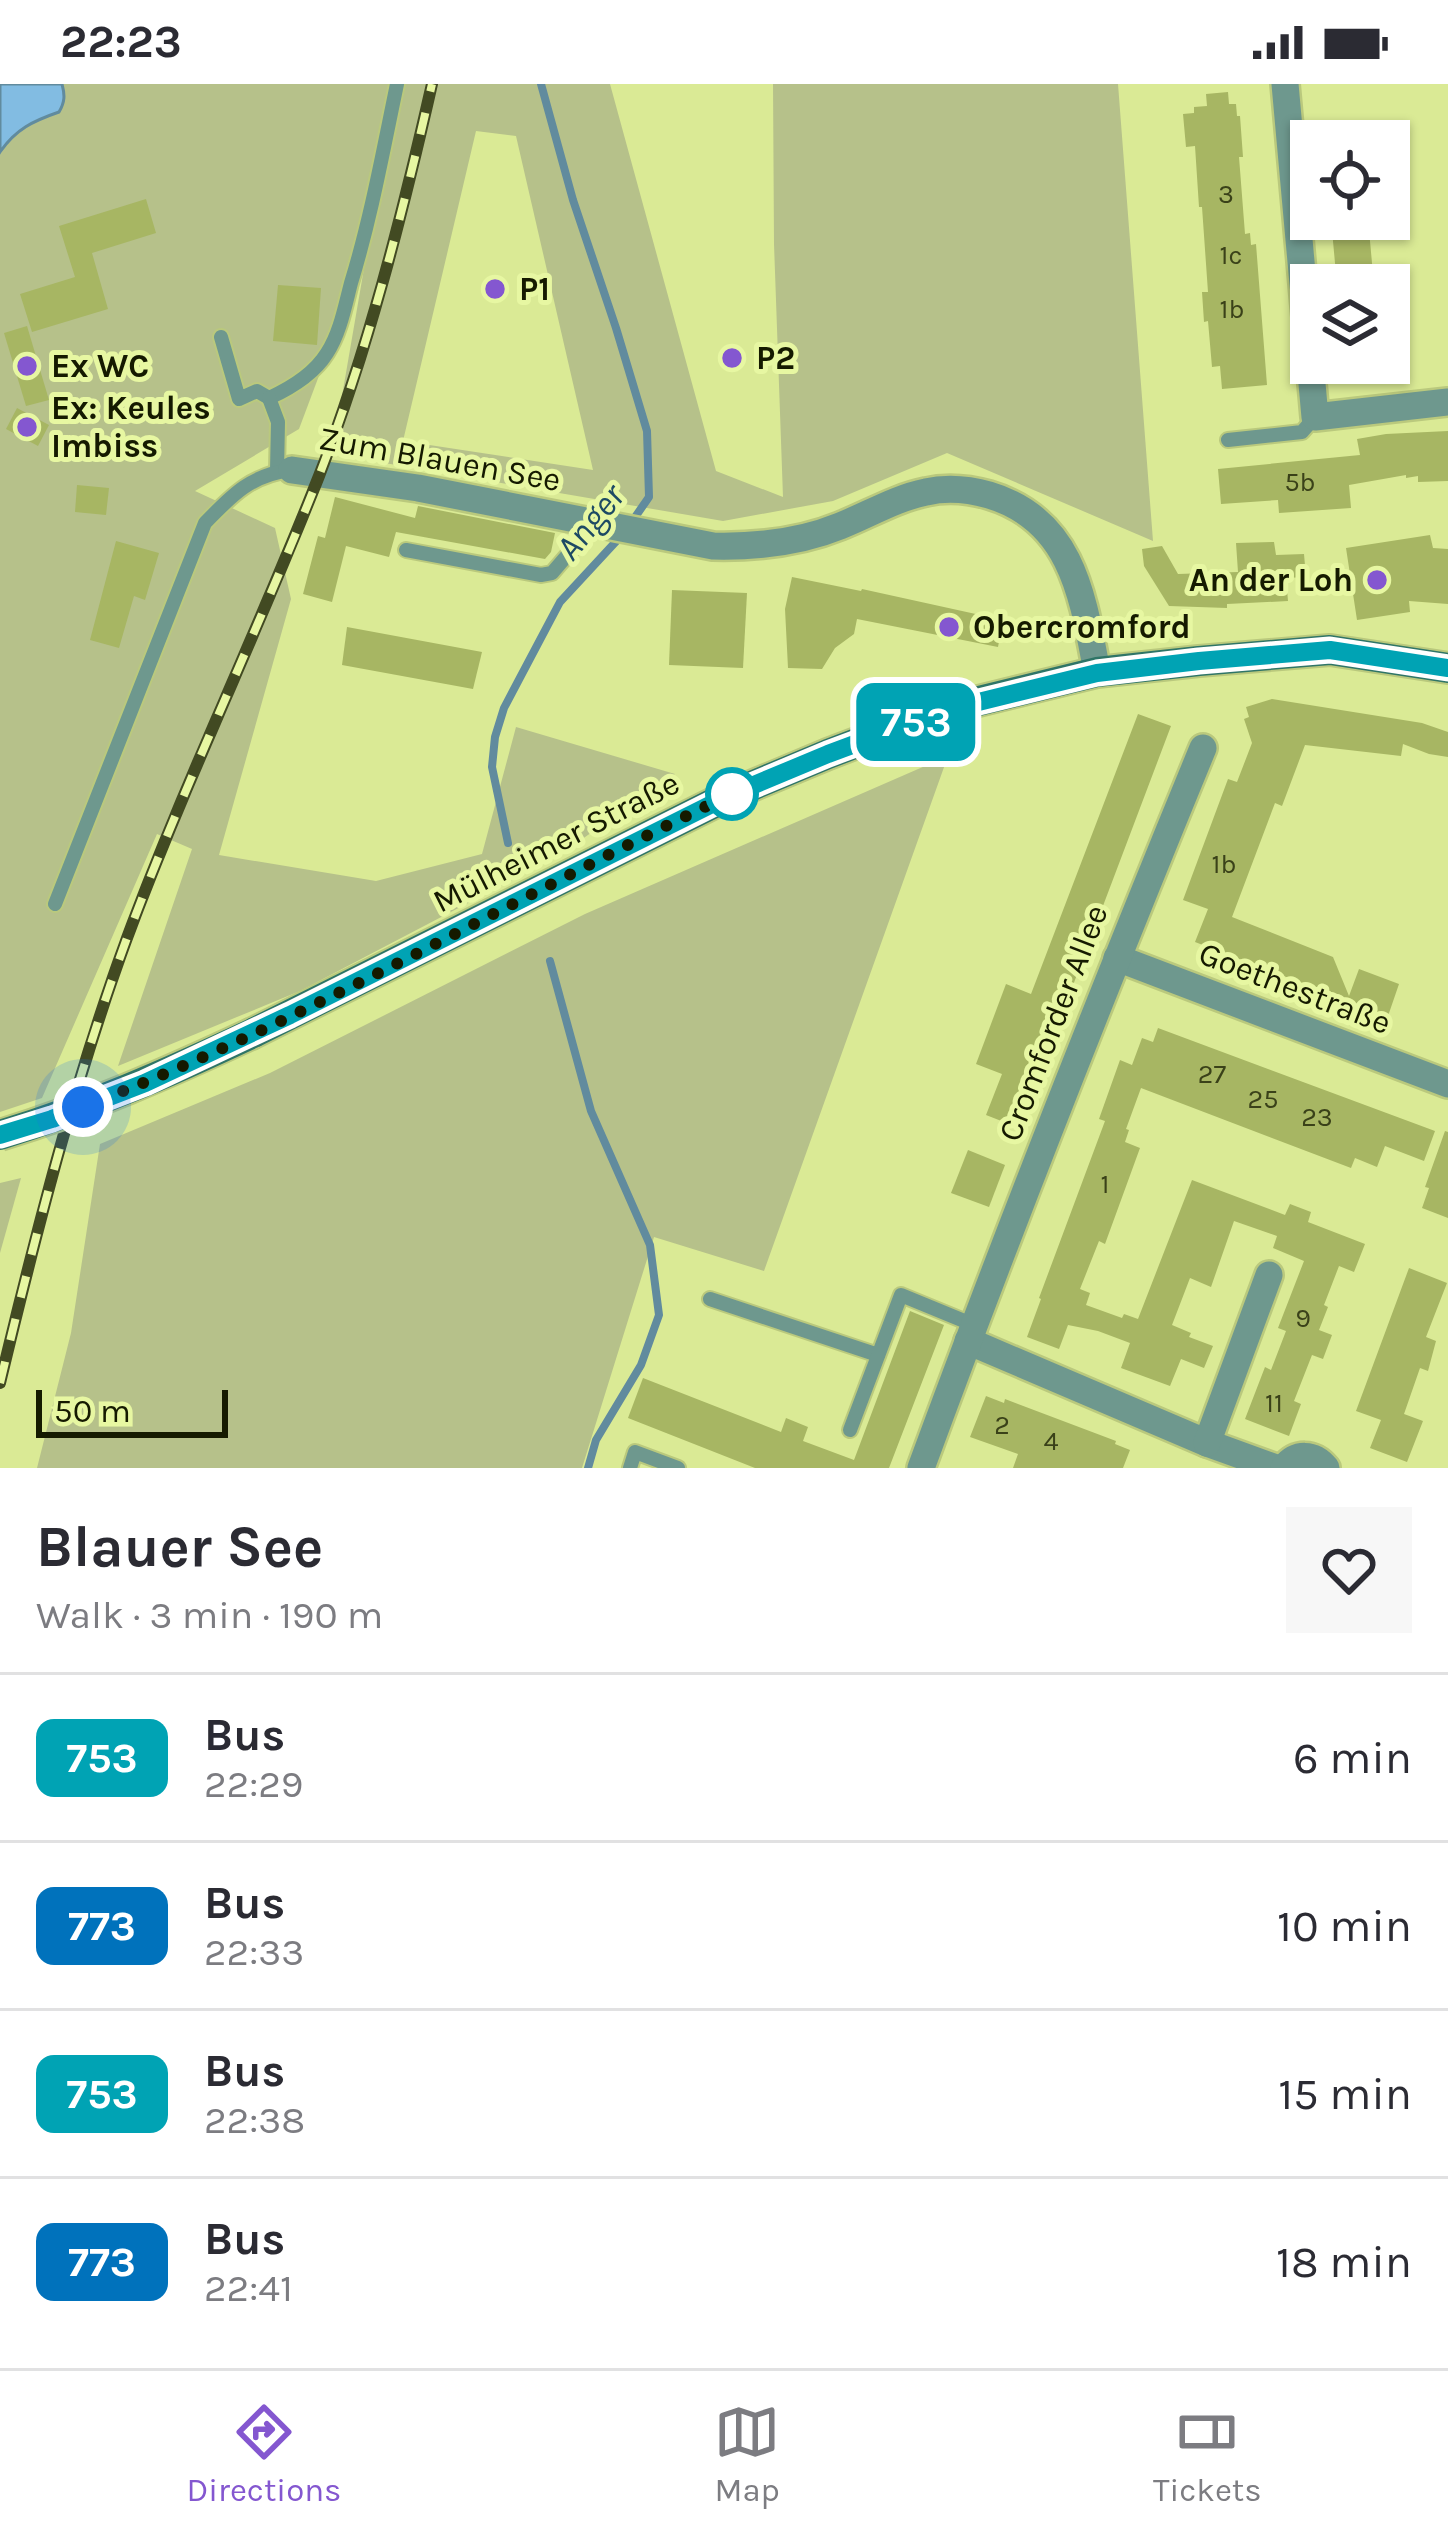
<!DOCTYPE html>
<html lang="en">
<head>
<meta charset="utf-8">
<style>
  body { margin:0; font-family:Karla,sans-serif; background:#f7f7f7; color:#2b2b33; height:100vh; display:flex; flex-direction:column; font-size:45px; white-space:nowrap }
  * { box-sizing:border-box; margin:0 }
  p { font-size:39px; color:#7c7c81 }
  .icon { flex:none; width:66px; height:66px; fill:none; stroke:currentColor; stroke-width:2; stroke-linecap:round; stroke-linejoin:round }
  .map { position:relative; height:1384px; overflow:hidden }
  .details { display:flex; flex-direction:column; background:#fff; flex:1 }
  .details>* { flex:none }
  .badge { padding:0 24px; border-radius:18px; font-size:42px; line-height:78px }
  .buttons { position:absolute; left:1290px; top:36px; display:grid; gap:24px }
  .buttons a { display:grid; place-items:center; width:120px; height:120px; border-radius:0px; background:#fff; box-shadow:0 3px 9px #0004; font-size:60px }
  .scale { position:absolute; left:36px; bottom:30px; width:192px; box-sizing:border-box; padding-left:12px; border:6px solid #151a00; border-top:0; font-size:33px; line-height:42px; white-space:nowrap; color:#151a00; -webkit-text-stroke:9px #e7f7a2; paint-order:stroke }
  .you { position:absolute; width:60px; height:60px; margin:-30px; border:9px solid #fff; border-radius:50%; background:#1a73e8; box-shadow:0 0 0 18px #1a73e833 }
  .map>.badge { position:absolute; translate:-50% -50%; box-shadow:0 0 0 6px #fff }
  .round { display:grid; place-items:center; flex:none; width:126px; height:126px; border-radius:0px; background:#f7f7f7 }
  .head { display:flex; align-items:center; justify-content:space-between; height:204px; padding:0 36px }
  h1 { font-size:57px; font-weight:700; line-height:90px }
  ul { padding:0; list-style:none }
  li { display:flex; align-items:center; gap:36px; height:168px; padding:0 36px; border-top:3px solid #e1e1e2 }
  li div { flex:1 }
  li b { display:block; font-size:45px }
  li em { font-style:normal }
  li .badge { min-width:132px; font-weight:700; text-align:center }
  .status { display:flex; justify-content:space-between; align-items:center; height:84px; padding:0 60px; background:#fff; direction:ltr }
  .status svg { height:33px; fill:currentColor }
  .dock { display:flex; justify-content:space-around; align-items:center; height:168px; border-top:3px solid #e1e1e2; background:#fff; font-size:33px; color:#7c7c81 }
  .dock a { display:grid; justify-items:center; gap:6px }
  .dock .current { color:#8457d0 }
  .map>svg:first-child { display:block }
</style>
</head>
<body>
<div class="status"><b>22:23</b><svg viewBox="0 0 49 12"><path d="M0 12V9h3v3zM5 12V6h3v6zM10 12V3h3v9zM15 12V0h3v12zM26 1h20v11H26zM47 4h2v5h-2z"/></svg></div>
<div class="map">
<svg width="1448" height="1384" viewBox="0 0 1448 1384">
  <rect width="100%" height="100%" fill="#daea95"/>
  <!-- green -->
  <g fill="#b6c18a" fill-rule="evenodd">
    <path d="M0,0H610L716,387L783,413L774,160L773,0H1118L1153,457L947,369L833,417L723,437L332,370L367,167L343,251L334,272L320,289L299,345L195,407L275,444L291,515L219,771L376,797L482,770L516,643L675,690L558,772L300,907L118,982L192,765L157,750L42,1014L0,1028ZM476,47L516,52L593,386L403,357Z"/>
    <path d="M948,672L764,1187L654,1153L582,1384H37L71,1249L100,1060L270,989L585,830Z"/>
    <path d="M21,1094L0,1169V1099Z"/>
  </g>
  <!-- water -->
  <path fill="#82bce2" stroke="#618b9e" stroke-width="3" d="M0,0H62C65,11 65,18 59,28C33,37 16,45 0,68Z"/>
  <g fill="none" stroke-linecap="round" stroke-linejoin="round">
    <!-- stream -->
    <g stroke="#618b9e" stroke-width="8">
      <path d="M541,0L573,116L616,244L647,347L649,413L631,439"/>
      <path d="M508,759L492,683L495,653L504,624L560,518L622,451"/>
      <path d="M550,877L591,1027L650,1161L659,1231L641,1281L596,1356L588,1384"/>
    </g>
  </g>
  <!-- building -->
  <g fill="#a7b663">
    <path d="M1228,8L1229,20H1236L1237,32H1240L1243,73H1239L1245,150L1250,149L1251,161L1256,160L1267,301L1222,305L1220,282L1212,283L1208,237L1204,238L1202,208H1208L1202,123H1199L1195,62L1186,63L1183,30L1194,29V23L1207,22L1206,10Z"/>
    <path d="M146,115L156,149L92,169L108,225L32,248L20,210L75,193L59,142Z"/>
    <path d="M1331,135H1368L1374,201H1337Z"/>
    <path d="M278,201L321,204L317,261L273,257Z"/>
    <path d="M27,242L49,316L26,322L4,249Z"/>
    <path d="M17,324L49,341L38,362L6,345Z"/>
    <path d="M1448,347V397L1418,398V392L1406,394V391L1349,401L1351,424L1279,429L1278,416L1221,420L1218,385L1360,371L1357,355L1386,350Z"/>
    <path d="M77,401L109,404L106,431L75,428Z"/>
    <path d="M335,413L415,434L418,422L555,449L551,468L545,475L396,448L389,473L346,462L332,518L303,510L318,452L325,454Z"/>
    <path d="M1430,451L1433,464L1448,465V520L1409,517L1410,528L1357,536L1346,464Z"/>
    <path d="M116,457L159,469L145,516L134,512L119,564L90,556Z"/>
    <path d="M1274,458L1276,471L1304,470L1306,493L1286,494L1288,517L1227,520V524L1169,522L1144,482L1142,465L1162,462L1178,490L1238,488L1236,459Z"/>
    <path d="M792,493L861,507L862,505L1003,536L998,563L857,535L854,550L835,564L822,585L788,584L785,525Z"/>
    <path d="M672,506L747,509L743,584L669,581Z"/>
    <path d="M347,543L482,568L473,605L342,581Z"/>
    <path d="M1272,615L1422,639L1448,648V673L1429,670L1403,660L1401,672L1305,661L1282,722L1275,719L1232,833L1333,873L1349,912L1359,885L1399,900L1388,932L1195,858L1208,825L1183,816L1228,695L1237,698L1252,659L1244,635L1249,633L1246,623Z"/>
    <path d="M1138,630L1171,642L1019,1044L986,1031L1002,990L976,980L1006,900L1031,910Z"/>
    <path d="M1158,944L1435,1047L1424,1077L1385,1062L1377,1083L1355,1074L1351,1084L1141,1004L1126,1045L1129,1046L1125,1058L1140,1064L1105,1160L1099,1157L1080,1205L1090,1209L1086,1221L1122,1234L1124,1230L1138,1235L1192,1096L1285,1131L1290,1120L1311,1128L1308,1138L1365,1160L1354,1188L1339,1182L1324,1221L1328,1223L1319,1246L1332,1251L1323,1275L1312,1271L1294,1317L1301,1320L1289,1352L1245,1335L1265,1283L1271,1286L1286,1247L1278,1244L1304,1177L1273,1164L1277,1152L1234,1137L1211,1203L1190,1194L1172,1241L1191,1249L1189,1253L1213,1262L1204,1284L1181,1275L1170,1302L1121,1284L1130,1259L1098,1247L1068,1241L1059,1265L1027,1253L1041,1215L1039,1214L1105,1037L1099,1035L1120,976L1132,981L1142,954L1153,958Z"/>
    <path d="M1445,1047L1448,1048V1134L1422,1124L1429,1104L1425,1103Z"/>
    <path d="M968,1066L1005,1081L989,1123L951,1109Z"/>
    <path d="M1409,1184L1447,1199L1426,1253L1436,1257L1428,1287L1420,1284L1404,1330L1423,1337L1407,1378L1370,1364L1381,1336L1356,1327Z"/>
    <path d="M910,1227L944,1241L889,1384H755L628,1334L643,1294L781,1348L786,1334L808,1343L803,1357L854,1376Z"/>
    <path d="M986,1312L1004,1319L1005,1315L1116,1357L1115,1360L1130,1366L1123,1384H1013L1018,1370L970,1353Z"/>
  </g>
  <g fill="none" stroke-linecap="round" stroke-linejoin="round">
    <defs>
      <g id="lane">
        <path d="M221,253L239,315L257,307L269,314C291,304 314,290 327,269C340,249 345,222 351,199C371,134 383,67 397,0"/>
        <path d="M269,314L278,338L277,387"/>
        <path d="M1228,356L1302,348L1315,333"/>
        <path d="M406,466L541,491L552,489L595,439"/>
        <path d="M55,820L205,439C232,411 252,390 292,386"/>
        <path d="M710,1215L878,1271"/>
        <path d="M850,1346L901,1211L974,1241"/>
        <path d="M630,1384L635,1368L678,1384"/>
      </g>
      <g id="street">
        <path d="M1285,0L1315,333L1448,318"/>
        <path d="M292,386L418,404L713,462C755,463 801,458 840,442C868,431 896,414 926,408C947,403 968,405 989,411C1073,436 1083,514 1097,588"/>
        <path d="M1117,874L1448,1000"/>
        <path d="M968,1257L1207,1359L1276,1384"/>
        <path d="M1207,1359L1269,1191"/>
        <path d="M921,1384C1010,1142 1105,902 1203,664"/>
        <path d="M1284,1384C1296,1368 1314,1369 1326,1384"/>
      </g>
      <path id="secondary" d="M253,949L730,711L828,670L946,625L1097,588L1199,577L1330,566L1448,584"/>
    </defs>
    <!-- lane casing -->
    <use href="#lane" stroke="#bac97d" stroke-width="18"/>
    <!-- street casing -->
    <use href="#street" stroke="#bac97d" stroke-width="32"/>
    <!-- secondary casing -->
    <use href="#secondary" stroke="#bac97d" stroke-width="34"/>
    <!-- lane -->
    <use href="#lane" stroke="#6e988e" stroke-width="14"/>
    <!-- street -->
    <use href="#street" stroke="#6e988e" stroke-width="27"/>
    <!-- secondary -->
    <use href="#secondary" stroke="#2f7567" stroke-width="30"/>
    <defs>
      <path id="rail" d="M0,1299C36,1149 74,998 127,854C185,698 258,547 319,392C368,266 402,132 432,0"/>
    </defs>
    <!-- rail casing -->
    <use href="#rail" stroke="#424a22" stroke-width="12"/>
    <!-- rail -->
    <use href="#rail" stroke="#e7f7a2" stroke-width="8" stroke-dasharray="22" stroke-linecap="butt"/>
    <defs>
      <path id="secondary-bridge" d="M0,1051C88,1024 170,988 253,949"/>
    </defs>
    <!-- secondary-bridge casing -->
    <use href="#secondary-bridge" stroke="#bac97d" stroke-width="34" stroke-linecap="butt"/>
    <!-- secondary-bridge -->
    <use href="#secondary-bridge" stroke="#2f7567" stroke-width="30"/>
  </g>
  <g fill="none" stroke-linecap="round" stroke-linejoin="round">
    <defs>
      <path id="line" d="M0,1051L52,1035L145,999L290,931L730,711L828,670L946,626L1097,589L1199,577L1330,566L1448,584"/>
    </defs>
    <!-- line casing -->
    <use href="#line" stroke="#fff" stroke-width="27"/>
    <!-- line -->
    <use href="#line" stroke="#00a3b4" stroke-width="18"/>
    <!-- walk -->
    <path stroke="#151a00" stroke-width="12" stroke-dasharray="0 21.6" d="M83,1023C307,937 515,813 732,710"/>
  </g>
  <!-- markers -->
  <g fill="#8457d0" stroke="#e7f7a2" stroke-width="4.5">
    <circle cx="495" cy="205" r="12"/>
    <circle cx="732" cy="274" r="12"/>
    <circle cx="27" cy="282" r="12"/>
    <circle cx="27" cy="343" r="12"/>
    <circle cx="1377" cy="496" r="12"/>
    <circle cx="949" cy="543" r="12"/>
  </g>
  <circle fill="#fff" stroke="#00a3b4" stroke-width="6" cx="732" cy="710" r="24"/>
  <g text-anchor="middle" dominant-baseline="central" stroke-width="10" stroke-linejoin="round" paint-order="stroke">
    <!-- number labels -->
    <g font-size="27" fill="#3a4119">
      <text x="1226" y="110">3</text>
      <text x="1231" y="171">1c</text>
      <text x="1232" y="225">1b</text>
      <text x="1300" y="398">5b</text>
      <text x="1224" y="780">1b</text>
      <text x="1212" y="990">27</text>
      <text x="1263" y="1015">25</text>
      <text x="1317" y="1033">23</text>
      <text x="1105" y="1100">1</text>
      <text x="1303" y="1234">9</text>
      <text x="1274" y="1319">11</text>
      <text x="1002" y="1341">2</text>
      <text x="1051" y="1357">4</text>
    </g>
    <!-- poi labels -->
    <g font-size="33" font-weight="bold" fill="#151a00" stroke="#e7f7a2" text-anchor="start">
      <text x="519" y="205">P1</text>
      <text x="756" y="274">P2</text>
      <text x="51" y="282">Ex WC</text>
      <text x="51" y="324">Ex: Keules<tspan x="51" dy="38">Imbiss</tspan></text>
      <text x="1353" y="496" text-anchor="end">An der Loh</text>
      <text x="973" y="543">Obercromford</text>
    </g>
    <!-- street labels -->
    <g font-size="33" fill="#151a00" stroke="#e7f7a2">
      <text transform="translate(440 375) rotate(10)">Zum Blauen See</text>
      <text transform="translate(556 758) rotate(-27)">Mülheimer Straße</text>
      <text transform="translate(1295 904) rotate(21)">Goethestraße</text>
      <text transform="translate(1053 939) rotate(-69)">Cromforder Allee</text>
    </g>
    <!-- water labels -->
    <g font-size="36" font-style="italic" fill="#1d4a64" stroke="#e7f7a2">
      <text transform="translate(590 438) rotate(-51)">Anger</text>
    </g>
  </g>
</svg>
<div class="buttons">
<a><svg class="icon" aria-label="locate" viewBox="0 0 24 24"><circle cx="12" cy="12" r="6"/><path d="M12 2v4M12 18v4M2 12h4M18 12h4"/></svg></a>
<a><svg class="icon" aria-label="layers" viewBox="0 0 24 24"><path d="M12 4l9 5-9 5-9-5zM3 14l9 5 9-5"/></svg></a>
</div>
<div class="scale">50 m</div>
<div class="you" style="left:83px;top:1023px"></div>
<b class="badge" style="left:916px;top:638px;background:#00a3b4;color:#fff">753</b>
</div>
<section class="details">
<div class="head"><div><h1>Blauer See</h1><p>Walk · 3 min · 190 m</p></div><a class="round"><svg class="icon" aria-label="heart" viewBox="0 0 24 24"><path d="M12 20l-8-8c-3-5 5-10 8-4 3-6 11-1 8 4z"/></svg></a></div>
<ul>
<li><span class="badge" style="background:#00a3b4;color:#fff">753</span><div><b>Bus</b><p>22:29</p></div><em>6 min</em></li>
<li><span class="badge" style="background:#0072bc;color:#fff">773</span><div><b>Bus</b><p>22:33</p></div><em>10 min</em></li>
<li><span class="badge" style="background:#00a3b4;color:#fff">753</span><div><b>Bus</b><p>22:38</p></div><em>15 min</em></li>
<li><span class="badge" style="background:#0072bc;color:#fff">773</span><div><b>Bus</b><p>22:41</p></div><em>18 min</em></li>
</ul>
</section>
<nav class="dock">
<a class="current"><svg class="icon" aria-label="directions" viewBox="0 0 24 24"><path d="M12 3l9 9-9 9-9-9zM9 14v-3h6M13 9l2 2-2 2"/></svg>Directions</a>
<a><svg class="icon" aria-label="map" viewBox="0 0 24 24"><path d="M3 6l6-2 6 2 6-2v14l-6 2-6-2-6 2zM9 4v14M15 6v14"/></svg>Map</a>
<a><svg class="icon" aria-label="tickets" viewBox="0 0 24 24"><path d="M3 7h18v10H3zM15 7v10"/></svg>Tickets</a>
</nav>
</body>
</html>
